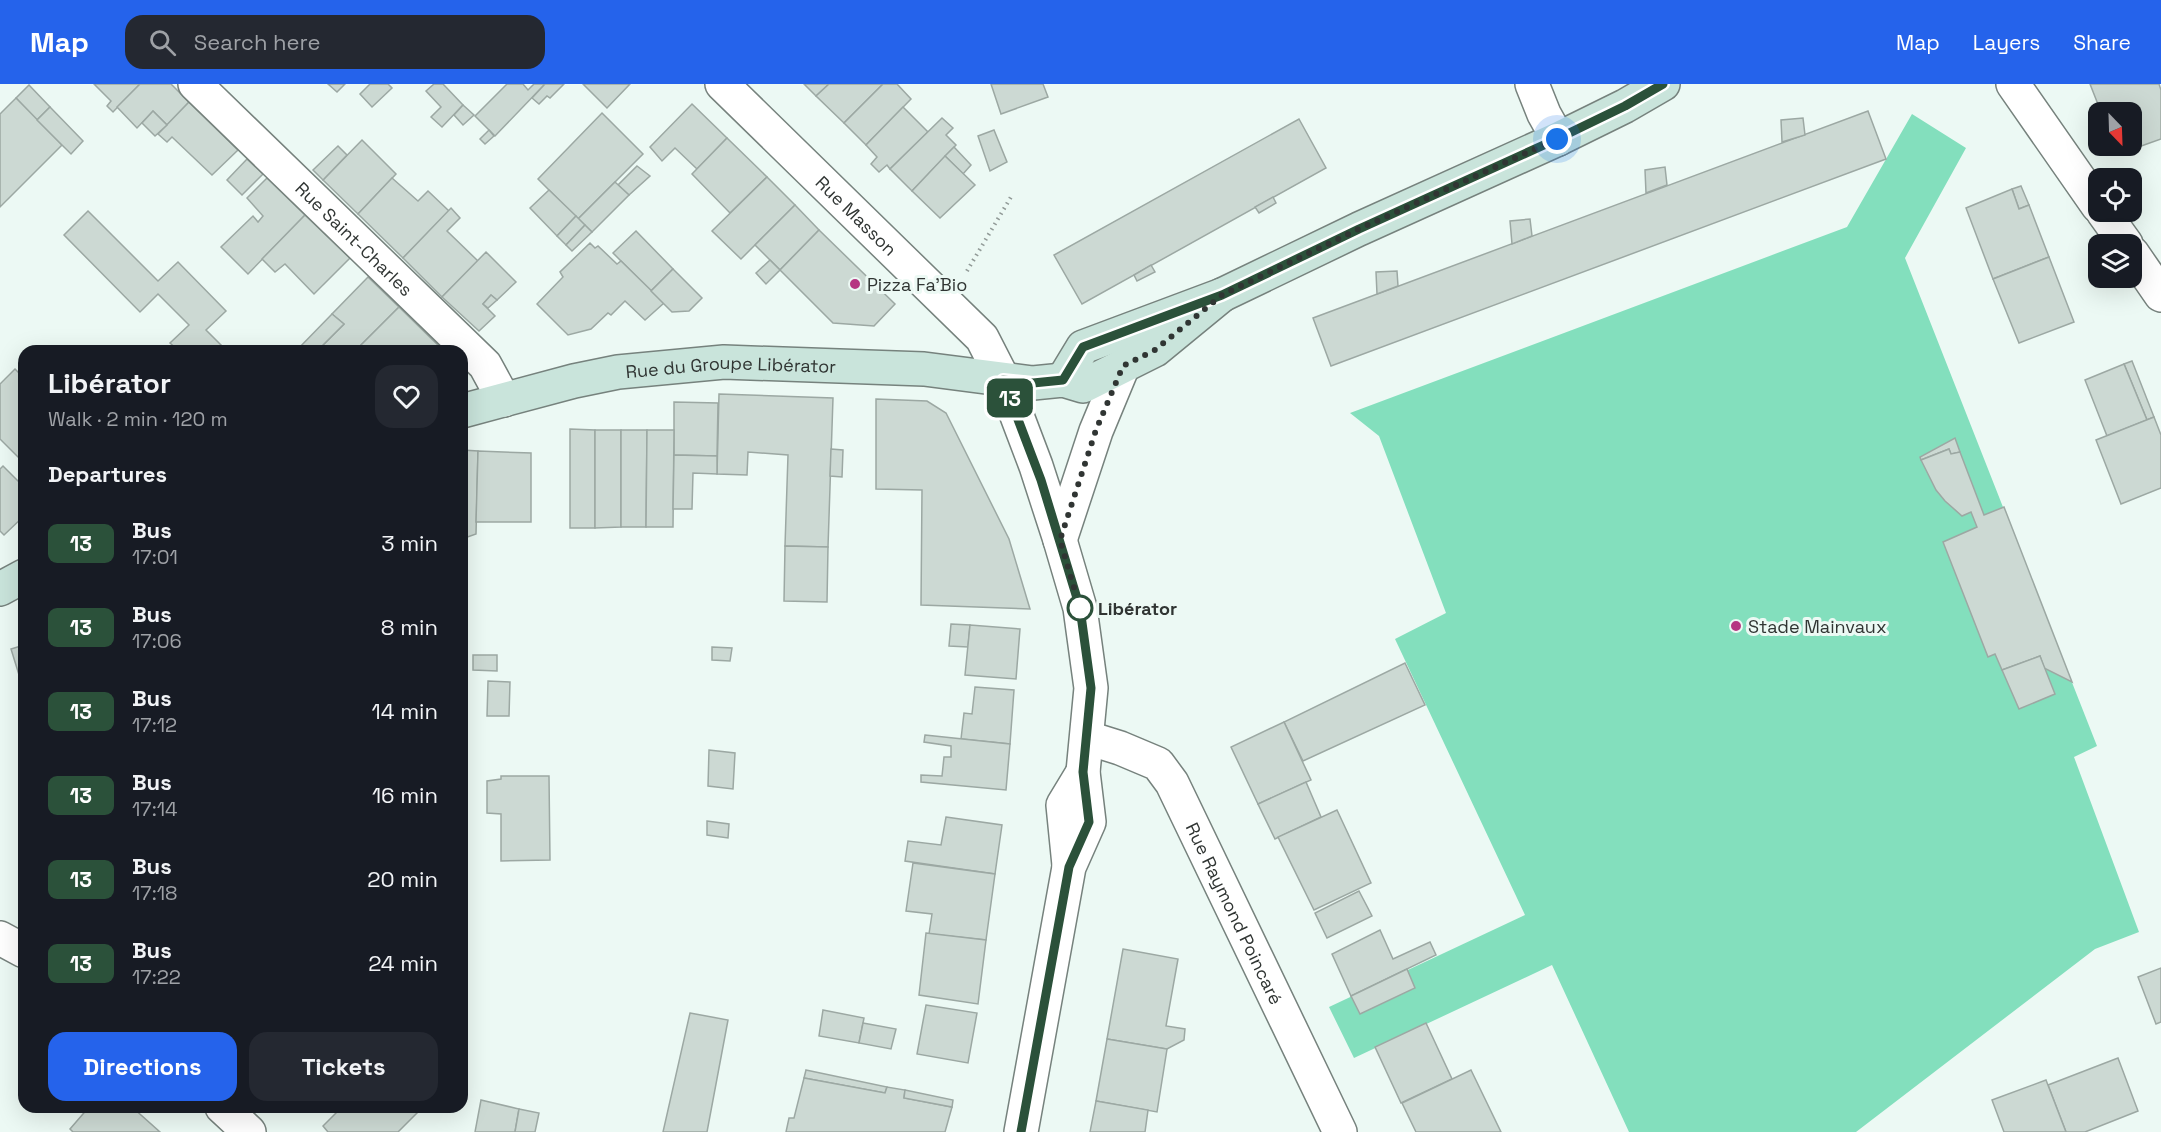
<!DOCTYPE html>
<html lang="en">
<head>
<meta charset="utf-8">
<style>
  body { margin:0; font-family:"Space Grotesk",sans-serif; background:#242831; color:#f1f3f6; height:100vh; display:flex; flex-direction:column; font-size:22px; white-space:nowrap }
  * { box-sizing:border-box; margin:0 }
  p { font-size:20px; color:#9ea1a6 }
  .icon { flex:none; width:33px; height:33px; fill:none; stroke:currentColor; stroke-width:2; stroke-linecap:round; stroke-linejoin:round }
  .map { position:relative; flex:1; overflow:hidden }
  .side { position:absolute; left:18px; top:261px; width:450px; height:768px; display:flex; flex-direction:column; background:#171b24; border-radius:18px; box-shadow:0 6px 24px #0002 }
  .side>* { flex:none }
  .badge { padding:0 12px; border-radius:9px; font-size:21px; line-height:39px }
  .needle { width:39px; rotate:157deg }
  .buttons { position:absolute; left:2088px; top:18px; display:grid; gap:12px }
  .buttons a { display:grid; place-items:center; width:54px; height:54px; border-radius:12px; background:#171b24; box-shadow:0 6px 24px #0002; font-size:30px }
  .you { position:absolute; width:30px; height:30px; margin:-15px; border:4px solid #fff; border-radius:50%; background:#1a73e8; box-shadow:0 0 0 9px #1a73e833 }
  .map>.badge { position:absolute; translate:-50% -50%; box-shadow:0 0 0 3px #fff }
  h2 { padding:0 30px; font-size:22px; line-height:54px }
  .round { display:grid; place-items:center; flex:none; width:63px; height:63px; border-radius:18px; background:#242831 }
  .summary { display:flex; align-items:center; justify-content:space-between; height:102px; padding:0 30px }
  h1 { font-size:28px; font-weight:600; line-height:45px }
  .primary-button { display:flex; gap:12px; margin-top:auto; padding:12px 30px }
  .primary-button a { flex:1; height:69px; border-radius:18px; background:#2563eb; color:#fff; font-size:24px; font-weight:600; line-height:69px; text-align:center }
  .primary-button a+a { background:#242831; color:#f1f3f6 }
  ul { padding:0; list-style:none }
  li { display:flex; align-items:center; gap:18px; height:84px; padding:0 30px }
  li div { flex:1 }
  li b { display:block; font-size:22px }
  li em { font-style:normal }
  li .badge { min-width:66px; font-weight:700; text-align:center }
  header { display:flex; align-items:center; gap:36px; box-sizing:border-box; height:84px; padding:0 30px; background:#2563eb; color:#fff }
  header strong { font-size:28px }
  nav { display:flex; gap:33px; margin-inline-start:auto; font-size:21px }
  .search { width:420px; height:54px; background:#242831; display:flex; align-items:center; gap:15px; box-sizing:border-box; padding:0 21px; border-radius:18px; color:#9ea1a6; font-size:22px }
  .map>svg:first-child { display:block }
</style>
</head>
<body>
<header>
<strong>Map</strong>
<div class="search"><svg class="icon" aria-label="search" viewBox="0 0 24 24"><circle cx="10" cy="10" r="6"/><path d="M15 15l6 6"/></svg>Search here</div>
<nav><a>Map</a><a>Layers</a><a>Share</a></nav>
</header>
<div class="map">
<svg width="2161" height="1048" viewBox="0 0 2161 1048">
  <rect width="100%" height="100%" fill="#ecf9f4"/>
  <!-- green -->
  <path fill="#83dfbd" d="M1912,30L1966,64L1905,174L2097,662L2074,673L2139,848L2095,865L1856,1048H1629L1552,881L1354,974L1329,923L1525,831L1395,555L1446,529L1379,352L1350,329L1847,143Z"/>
  <!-- building -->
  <g fill="#ccd9d3" stroke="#9ca8a3" stroke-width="1.5">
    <path d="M94,0H140L113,28L107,22L111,17Z"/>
    <path d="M140,0H171L189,18L167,41L153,27L137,44L117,23Z"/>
    <path d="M328,0H345L337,8Z"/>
    <path d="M370,0H388L392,4L372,23L360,10Z"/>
    <path d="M434,0H443L463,21L442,43L431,33L441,23L426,7Z"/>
    <path d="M507,0H523L528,6L534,0H545L495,52L475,32Z"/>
    <path d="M545,0H564L550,14L547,12L539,20L532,14Z"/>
    <path d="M583,0H630L607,24Z"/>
    <path d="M804,0H829L816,12Z"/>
    <path d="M829,0H883L844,39L816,12Z"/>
    <path d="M883,0H897L911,15L866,61L844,39Z"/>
    <path d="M991,0H1043L1048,13L1001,30Z"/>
    <path d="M2090,0H2159L2161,6V55L2116,71L2113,62H2132V28H2101Z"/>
    <path d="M29,1L50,23L37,36L16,14Z"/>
    <path d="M16,14L62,61L0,123V30Z"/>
    <path d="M189,18L238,66L212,91L172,53L167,58L158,50Z"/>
    <path d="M692,20L727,54L697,85L675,64L662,77L650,63Z"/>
    <path d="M463,21L474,31L463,41L454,31Z"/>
    <path d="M50,23L83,57L71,70L37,36Z"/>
    <path d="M903,23L928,48L890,85L887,81L879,88L871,80L877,73L866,61Z"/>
    <path d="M153,27L167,41L155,52L142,39Z"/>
    <path d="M1868,27L1886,75L1331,282L1313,234Z"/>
    <path d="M602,29L643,70L578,135L538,95Z"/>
    <path d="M942,34L953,44L946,51L956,61L912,107L890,85Z"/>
    <path d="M1803,34L1805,51L1782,58L1781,36Z"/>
    <path d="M1299,35L1326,84L1082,220L1054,171Z"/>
    <path d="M489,46L494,52L485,60L480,55Z"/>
    <path d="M994,46L1007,78L990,87L978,52Z"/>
    <path d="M727,54L767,93L730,129L692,90Z"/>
    <path d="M362,56L396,90L358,130L323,96Z"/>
    <path d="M338,62L347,71L323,96L313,86Z"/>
    <path d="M954,63L971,81L963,90L945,72Z"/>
    <path d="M945,72L975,101L940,134L912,107Z"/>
    <path d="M247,75L263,90L242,111L227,96Z"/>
    <path d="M637,82L650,92L629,111L618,101Z"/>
    <path d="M1665,83L1667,101L1646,109L1645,86Z"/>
    <path d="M767,93L795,121L741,175L712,147Z"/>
    <path d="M267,94L305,131L248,190L221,163L253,132L258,138L263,132L247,114Z"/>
    <path d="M392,94L418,117L428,107L449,127L403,174L358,130Z"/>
    <path d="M615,98L629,111L592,148L578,135Z"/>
    <path d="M2021,102L2029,121L2019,125L2012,105Z"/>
    <path d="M2012,105L2019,125L2029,121L2049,173L1993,195L1966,124Z"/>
    <path d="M549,106L576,132L557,152L530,124Z"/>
    <path d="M1273,113L1276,119L1259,129L1255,123Z"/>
    <path d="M795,121L819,146L780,186L755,161Z"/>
    <path d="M451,124L460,134L447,147L478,177L442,213L403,174Z"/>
    <path d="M88,127L158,197L178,178L226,227L206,246L227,267H179L170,259L189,241L158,210L140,228L64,151Z"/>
    <path d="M305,131L350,174L314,210L285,180L275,188L262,175Z"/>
    <path d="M576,132L585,141L566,161L557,152Z"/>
    <path d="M1530,135L1532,152L1512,160L1510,137Z"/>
    <path d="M585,141L592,148L572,167L566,161Z"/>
    <path d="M819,146L895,220L874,242L833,239L780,186Z"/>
    <path d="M636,147L673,185L651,207L613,169Z"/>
    <path d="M590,159L595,164L598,162L617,180L621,177L664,219L645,236L625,217L611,231L608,229L591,245L568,251L537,220L563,193L560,188Z"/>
    <path d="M486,168L516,198L497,216L491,211L483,220L495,232L479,247L442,213Z"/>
    <path d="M2049,173L2074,238L2019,259L1993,195Z"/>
    <path d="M770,176L780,186L766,200L756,189Z"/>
    <path d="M1151,181L1155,188L1137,197L1134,191Z"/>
    <path d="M673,185L702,214L689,227L672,228L651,207Z"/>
    <path d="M1397,187L1398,202L1377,210L1376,188Z"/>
    <path d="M368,193L399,223L355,267H317L344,240L332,230Z"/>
    <path d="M491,211L497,216L488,224L483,220Z"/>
    <path d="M399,223L444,267H355Z"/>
    <path d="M332,230L344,240L317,267H296Z"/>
    <path d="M2132,277L2154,333L2147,336L2124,280Z"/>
    <path d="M2124,280L2147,336L2107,352L2085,296Z"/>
    <path d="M15,285L24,294V379L0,355V300Z"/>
    <path d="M719,310L833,314L828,463L785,462L788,371L748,368L747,391L717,390Z"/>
    <path d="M876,315L927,317L946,329L1009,455L1030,525L921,521L922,406L876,405Z"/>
    <path d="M674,318L718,319L717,372L674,371Z"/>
    <path d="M2154,333L2161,351V404L2121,420L2096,356Z"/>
    <path d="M570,345L595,346V444H570Z"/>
    <path d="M595,346H621V443L595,444Z"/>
    <path d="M621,346H647L646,443H621Z"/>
    <path d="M647,346H674L673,443H646Z"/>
    <path d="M1955,354L1960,368L1951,370L1949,365L1921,376L1920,373Z"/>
    <path d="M831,365L843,366L842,393L830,392Z"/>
    <path d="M1949,365L1951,370L1960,368L1984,431L2004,423L2072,598L2044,584L2040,572L2002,586L1995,570L1988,573L1943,458L1977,443L1971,428L1962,432L1945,417L1936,406L1921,376Z"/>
    <path d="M462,366L478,367L476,450L462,455Z"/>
    <path d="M478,367L531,369V438H476Z"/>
    <path d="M674,371L717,372V390L693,389L692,425H673Z"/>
    <path d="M3,382L24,403V432L4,451L0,447V385Z"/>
    <path d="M785,462L828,463L827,518L784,517Z"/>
    <path d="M951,540L970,541L968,563L949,562Z"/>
    <path d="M970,541L1020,545L1016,595L965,591Z"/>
    <path d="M24,561V607L11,565Z"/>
    <path d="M712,563L732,564L730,577L712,576Z"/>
    <path d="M473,571H497V587L473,586Z"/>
    <path d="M2040,572L2055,610L2019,625L2002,586Z"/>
    <path d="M1405,579L1425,621L1303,677L1284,638Z"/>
    <path d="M488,597L510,598L509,632H487Z"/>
    <path d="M975,603L1014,606L1010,660L961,655L964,629L972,630Z"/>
    <path d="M1284,638L1311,696L1258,720L1231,663Z"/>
    <path d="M925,651L1010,660L1006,706L921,698V691L942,692L944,673H951V662L924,658Z"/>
    <path d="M709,666L735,669L733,705L708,702Z"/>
    <path d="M501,692H549L550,776L501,777V730L487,729V697L501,695Z"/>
    <path d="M1306,698L1321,733L1275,755L1258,720Z"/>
    <path d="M1337,726L1371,799L1314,826L1278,753Z"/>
    <path d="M946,733L1002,741L995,790L905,777L908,757L941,761Z"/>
    <path d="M707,737L729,740L728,754L707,751Z"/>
    <path d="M913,779L995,790L986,856L929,850L932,830L906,827Z"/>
    <path d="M1359,807L1372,832L1327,854L1315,829Z"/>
    <path d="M1380,846L1393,875L1430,858L1436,871L1351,912L1332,870Z"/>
    <path d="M926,849L986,856L978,920L919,911Z"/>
    <path d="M1123,865L1178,875L1166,942L1185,945L1184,956L1167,965L1107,955Z"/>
    <path d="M2161,884V938L2156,940L2138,893Z"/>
    <path d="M1407,885L1415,904L1360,930L1351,912Z"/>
    <path d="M926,921L977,929L968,979L917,970Z"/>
    <path d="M823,926L864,934L859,959L819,952Z"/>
    <path d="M690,929L728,936L707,1048H663Z"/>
    <path d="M863,939L896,945L891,965L859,959Z"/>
    <path d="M1426,939L1452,995L1401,1019L1375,963Z"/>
    <path d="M1107,955L1167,965L1157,1028L1096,1017Z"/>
    <path d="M2118,974L2138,1027L2085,1048H2066L2048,1001Z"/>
    <path d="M806,986L887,1003L885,1009L804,994Z"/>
    <path d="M1471,986L1501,1048H1416L1402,1019Z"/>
    <path d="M804,994L885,1009L887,1003L905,1006L904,1014L952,1023L945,1048H786L789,1034H794Z"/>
    <path d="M2046,996L2066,1048H2004L1992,1016Z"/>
    <path d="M905,1006L953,1016L952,1023L904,1014Z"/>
    <path d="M481,1016L519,1025L515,1048H475Z"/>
    <path d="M1096,1017L1148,1026L1145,1048H1090Z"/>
    <path d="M89,1023H132L160,1048H73L70,1045Z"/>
    <path d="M342,1023H417L420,1026L398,1048H328L323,1042Z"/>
    <path d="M519,1025L539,1029L535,1048H515Z"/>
  </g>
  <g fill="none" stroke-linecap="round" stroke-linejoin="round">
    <defs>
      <g id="street">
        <path id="s1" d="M195,0L485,281L504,316"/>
        <path id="s2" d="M722,0L982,254L1003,295L1036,382L1060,456L1080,524L1091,604L1083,688L1089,738L1069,783L1021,1048"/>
        <path d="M1532,0L1544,30L1558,55"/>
        <path d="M2013,0L2098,122"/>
        <path d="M2103,128L2126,160"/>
        <path d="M2132,169L2161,211"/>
        <path d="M1060,456L1096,347L1123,282"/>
        <path id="s3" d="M1088,654L1120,664L1158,680L1172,699L1340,1048"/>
        <path d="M1069,781L1063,721L1083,688"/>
        <path d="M0,854L24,867"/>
        <path d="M222,1023L249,1048"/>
      </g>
      <g id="secondary">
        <path d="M1063,296L1083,263L1222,211L1359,145L1558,55L1625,22L1663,0"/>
        <path id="s4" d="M462,327L574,297L618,288L724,278L924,285L1033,299L1063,296L1083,302L1155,266L1222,211"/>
        <path d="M0,505L24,492"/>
      </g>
    </defs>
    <!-- street casing -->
    <use href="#street" stroke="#76827d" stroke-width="36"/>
    <!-- secondary casing -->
    <use href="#secondary" stroke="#76827d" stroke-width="36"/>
    <!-- path -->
    <path stroke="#919a97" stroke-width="4" stroke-dasharray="1.5 4.5" stroke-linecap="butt" d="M967,187L1011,113"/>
    <!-- street -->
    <use href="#street" stroke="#fff" stroke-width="33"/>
    <!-- secondary -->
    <use href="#secondary" stroke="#c9e4db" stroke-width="33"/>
  </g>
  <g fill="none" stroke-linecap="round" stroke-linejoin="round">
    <defs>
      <path id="line" d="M1021,1048L1069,783L1089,738L1083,688L1091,604L1080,524L1041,396L1003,296L1033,299L1063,296L1083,263L1222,211L1359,145L1557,55L1625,22L1663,0"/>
    </defs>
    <!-- line casing -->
    <use href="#line" stroke="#fff" stroke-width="14"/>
    <!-- line -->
    <use href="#line" stroke="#2b513a" stroke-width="9"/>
    <!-- walk -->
    <path stroke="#303533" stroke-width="6" stroke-dasharray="0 10.8" d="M1080,524L1060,456L1096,346L1123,282L1155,266L1222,211L1359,145L1557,55"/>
  </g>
  <!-- markers -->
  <g fill="#b63682" stroke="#ecf9f4" stroke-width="2">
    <circle cx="855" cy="200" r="6"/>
    <circle cx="1736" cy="542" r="6"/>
  </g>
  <circle fill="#fff" stroke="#2b513a" stroke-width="3" cx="1080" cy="524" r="12"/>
  <g text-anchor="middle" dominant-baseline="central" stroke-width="6" stroke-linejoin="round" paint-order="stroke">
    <!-- street labels -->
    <g font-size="18" fill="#303533" stroke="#ecf9f4">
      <text stroke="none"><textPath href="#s2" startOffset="188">Rue Masson</textPath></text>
      <text stroke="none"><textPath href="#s1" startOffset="222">Rue Saint-Charles</textPath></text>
      <text stroke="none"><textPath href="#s4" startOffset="274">Rue du Groupe Libérator</textPath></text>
      <text stroke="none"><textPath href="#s3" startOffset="243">Rue Raymond Poincaré</textPath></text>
    </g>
    <!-- poi labels -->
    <g font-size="18" fill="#303533" stroke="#ecf9f4" text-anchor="start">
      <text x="867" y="200">Pizza Fa'Bio</text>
      <text x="1748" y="542">Stade Mainvaux</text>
    </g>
    <!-- stop labels -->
    <g font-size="18" font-weight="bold" fill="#303533" stroke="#ecf9f4" text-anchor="start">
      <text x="1098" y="524">Libérator</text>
    </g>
  </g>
</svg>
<div class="buttons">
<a><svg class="needle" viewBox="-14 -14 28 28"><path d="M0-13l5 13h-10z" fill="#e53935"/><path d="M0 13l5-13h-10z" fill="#9ea1a6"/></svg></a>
<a><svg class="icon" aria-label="locate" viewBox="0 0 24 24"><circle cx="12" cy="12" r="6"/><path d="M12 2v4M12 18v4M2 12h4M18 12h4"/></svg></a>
<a><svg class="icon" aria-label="layers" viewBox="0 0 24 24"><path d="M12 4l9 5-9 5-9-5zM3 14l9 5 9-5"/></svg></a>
</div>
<div class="you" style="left:1557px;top:55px"></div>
<b class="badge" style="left:1010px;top:314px;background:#2b513a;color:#fff">13</b>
<section class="side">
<div class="summary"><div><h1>Libérator</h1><p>Walk · 2 min · 120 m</p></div><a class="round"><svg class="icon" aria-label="heart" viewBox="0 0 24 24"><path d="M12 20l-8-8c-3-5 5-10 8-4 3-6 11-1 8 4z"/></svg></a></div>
<h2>Departures</h2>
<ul>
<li><span class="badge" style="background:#2b513a;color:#fff">13</span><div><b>Bus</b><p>17:01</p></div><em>3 min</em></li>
<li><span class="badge" style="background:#2b513a;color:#fff">13</span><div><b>Bus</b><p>17:06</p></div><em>8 min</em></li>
<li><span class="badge" style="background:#2b513a;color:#fff">13</span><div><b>Bus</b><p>17:12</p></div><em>14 min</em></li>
<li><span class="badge" style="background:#2b513a;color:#fff">13</span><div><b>Bus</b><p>17:14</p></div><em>16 min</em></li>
<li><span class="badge" style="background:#2b513a;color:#fff">13</span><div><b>Bus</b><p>17:18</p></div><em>20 min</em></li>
<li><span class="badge" style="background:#2b513a;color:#fff">13</span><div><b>Bus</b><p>17:22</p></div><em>24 min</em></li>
</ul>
<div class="primary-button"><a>Directions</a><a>Tickets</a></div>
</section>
</div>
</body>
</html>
